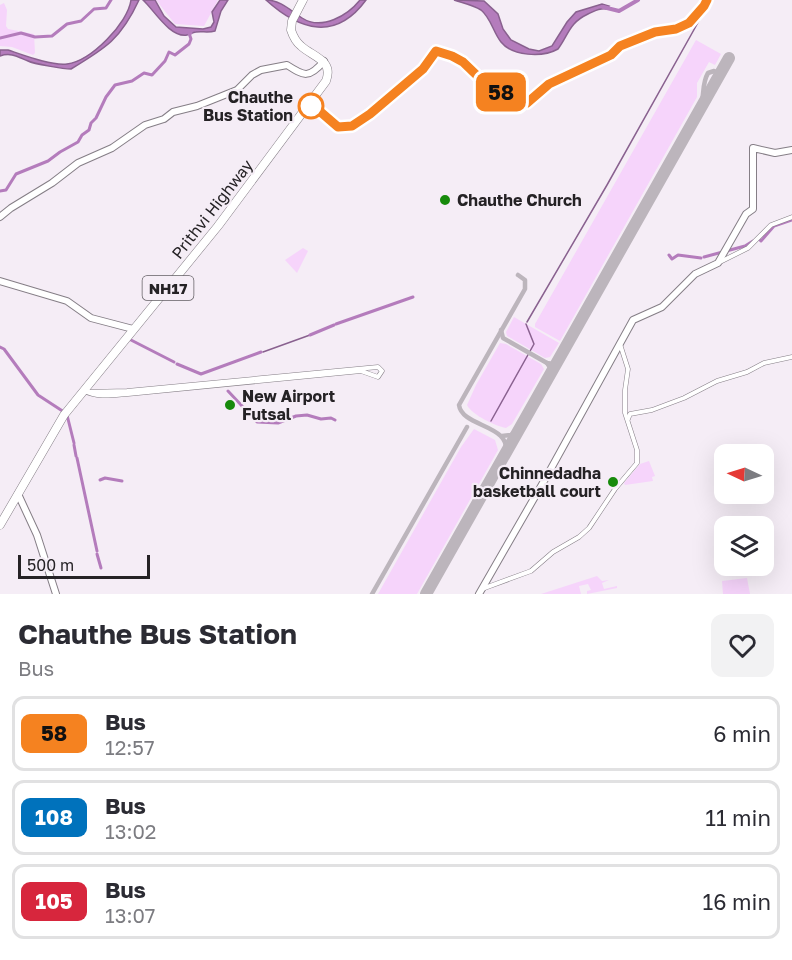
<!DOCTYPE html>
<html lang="en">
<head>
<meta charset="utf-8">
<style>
  body { margin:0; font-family:"Golos Text",sans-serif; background:#f2f2f3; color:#2b2b33; height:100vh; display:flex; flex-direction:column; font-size:22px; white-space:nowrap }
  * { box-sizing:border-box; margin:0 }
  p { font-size:20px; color:#7c7c81 }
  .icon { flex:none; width:33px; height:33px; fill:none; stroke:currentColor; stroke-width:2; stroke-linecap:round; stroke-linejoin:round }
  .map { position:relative; height:594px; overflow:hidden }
  .panel { display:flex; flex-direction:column; background:#fff; flex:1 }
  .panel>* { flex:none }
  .badge { padding:0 12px; border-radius:9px; font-size:21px; line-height:39px }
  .needle { width:39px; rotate:274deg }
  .fabs { position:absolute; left:714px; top:444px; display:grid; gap:12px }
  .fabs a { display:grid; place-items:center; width:60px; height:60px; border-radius:12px; background:#fff; box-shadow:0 6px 24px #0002; font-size:30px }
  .scale { position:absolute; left:18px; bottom:15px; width:132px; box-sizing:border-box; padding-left:6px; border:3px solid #252225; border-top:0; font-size:16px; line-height:21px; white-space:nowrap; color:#252225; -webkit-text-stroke:4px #f5edf6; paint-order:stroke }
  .map>.badge { position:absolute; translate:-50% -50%; box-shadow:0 0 0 3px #fff }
  .round { display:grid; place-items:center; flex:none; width:63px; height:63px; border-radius:12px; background:#f2f2f3 }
  .headline { display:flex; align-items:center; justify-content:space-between; height:102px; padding:0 18px }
  h1 { font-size:28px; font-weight:700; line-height:45px }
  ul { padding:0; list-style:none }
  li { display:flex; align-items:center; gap:18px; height:75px; margin:0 12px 9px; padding:0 6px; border:3px solid #e1e1e2; border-radius:12px }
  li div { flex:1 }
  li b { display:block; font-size:22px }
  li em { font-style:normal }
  li .badge { min-width:66px; font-weight:700; text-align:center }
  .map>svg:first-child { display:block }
</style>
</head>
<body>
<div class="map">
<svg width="792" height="594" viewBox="0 0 792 594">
  <rect width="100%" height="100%" fill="#f5edf6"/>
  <!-- green -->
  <g fill="#f6d4fb">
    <path d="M156,0H218L204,26L175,24Z"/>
    <path d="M4,3L7,10L6,26L8,29L34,34L35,53L33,55L12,47L0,46V5Z"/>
    <path d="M696,40L721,54L715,65L709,62L697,83V97L560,341L535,327V324Z"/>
    <path d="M303,248L308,251L297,273L285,260Z"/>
    <path d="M514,317L559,343L550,357L545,358L507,336L506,332Z"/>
    <path d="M500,343L506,344L541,364L544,369L512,424L506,428C495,426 472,415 467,405L476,385Z"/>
    <path d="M474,429L495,440L498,450L417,594H378L461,447Z"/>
    <path d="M649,461L655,476L652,477L653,481L625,485L624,483L640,464Z"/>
    <path d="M597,576L602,581L609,580L602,583L604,589L617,586V588L587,594V591L591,590L588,584L579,586L581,594H541Z"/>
    <path d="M747,578L750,594H723L722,581Z"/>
  </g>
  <!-- water -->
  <g fill="#b47cbc" stroke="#89618f" stroke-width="1.5">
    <path d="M131,0H139C121,39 106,48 71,69C64,69 34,64 28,61C18,57 11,52 0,56V50H8C23,55 52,66 67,64C91,61 128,23 131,0Z"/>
    <path d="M143,0H155L164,16L176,27L203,29L211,27L214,22L212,12L220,0H228L221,11L215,31C208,33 202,31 196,32C192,32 190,35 187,35C170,38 154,10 143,0Z"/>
    <path d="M266,0C280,0 290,10 302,18C322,31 348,15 360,0H366C336,41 300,31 266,0Z"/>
    <path d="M454,0L484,1L498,14L503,29L511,40L529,49L539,51L552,46L567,22L576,12L602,4L609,6L606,9C599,8 595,11 588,14C569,23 569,34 558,49C542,58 512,56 501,42C493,32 491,18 481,10C473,5 463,3 454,0Z"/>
  </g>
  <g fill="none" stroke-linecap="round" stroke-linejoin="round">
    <!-- stream -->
    <g stroke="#89618f" stroke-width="1.5">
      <path d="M527,322L607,185L705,10"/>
      <path d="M263,352L310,335"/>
      <path d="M491,421L534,344L526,324"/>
    </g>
    <!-- canal -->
    <g stroke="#b47cbc" stroke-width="3">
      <path d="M0,38L21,33L35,37L52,36L67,24L81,21L94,9L106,8L111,0"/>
      <path d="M613,57L626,47L633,46"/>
      <path d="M0,191L6,190L16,174L48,161L60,152L78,142L82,135L89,130L91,123L96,118L106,97L115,85L132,81L144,73L152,75L165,61L169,52L175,55L189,44L191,39L189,33H191"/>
      <path d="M758,238L761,241L774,226L792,220"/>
      <path d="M669,255L672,259L678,255L701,258"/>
      <path d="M704,257L745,246L753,241"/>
      <path d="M336,324L413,297"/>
      <path d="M310,335L334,325"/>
      <path d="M129,339L174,362"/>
      <path d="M0,347L4,349L38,395L64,412"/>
      <path d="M177,364L201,374L261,352"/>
      <path d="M228,391L257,422L278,423L296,416L307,415L321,419L331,418L335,420"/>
      <path d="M67,415L74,443"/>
      <path d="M74,445L76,456"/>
      <path d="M77,458L97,551"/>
      <path d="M100,480L105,478L122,481"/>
      <path d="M97,554L101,568"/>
    </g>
    <!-- river -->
    <path stroke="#b47cbc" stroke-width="4" d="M603,7L619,11L638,0"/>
    <!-- taxiway -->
    <g stroke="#bcb5bc" stroke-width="4.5">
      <path d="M700,109C705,97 701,85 708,73L714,71L719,74L720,80L711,89"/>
      <path d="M501,330L503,338L547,363L553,364L559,359"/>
      <path d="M547,363L551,369L550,375"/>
      <path d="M502,436L511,435L519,430"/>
      <path d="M505,455C514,424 462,428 459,405L525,289V280L518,275"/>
      <path d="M372,594L467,427"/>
    </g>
    <!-- runway -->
    <path stroke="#bcb5bc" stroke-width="12" d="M426,594L729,58"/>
    <defs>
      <g id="minor">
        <path d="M718,263L748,248L771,225L792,217"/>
        <path d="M85,391C97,398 114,395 128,394L361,371L378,377L382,371L378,367L127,391L86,392"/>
        <path d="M628,419L630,414L652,410L684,398L717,381L747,372L764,363L792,357"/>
        <path d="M482,589L531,571L553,552L579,537L589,528L615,489L637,463V450L625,413V390L628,369L620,344"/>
      </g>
      <g id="major">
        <path d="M309,105L316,108L338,127L352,126L370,114L423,69L437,51L463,62L490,88L512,93L527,103L549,84L611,55L620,46L655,32L681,28L689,23L704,6L707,0"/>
        <path d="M0,217L11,208L52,183L78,163L112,148L145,125L164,119L173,112L197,106L237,90L252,75L261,70L287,65C304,76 309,79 324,61"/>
        <path d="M0,281L67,301L91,318L133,329"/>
        <path d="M18,494L37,535L56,594"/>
        <path d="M479,594L548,474L633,320L662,307L695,274L718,263L746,214L753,209V148L775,153L792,150"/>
      </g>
      <path id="highway" d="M0,525L64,415L218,226L326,81C334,60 313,57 301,46C296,42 293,36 291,30L292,21L303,0"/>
    </defs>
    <!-- minor casing -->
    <use href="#minor" stroke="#857e86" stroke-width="5"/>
    <!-- major casing -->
    <use href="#major" stroke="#857e86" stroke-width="8"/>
    <!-- highway casing -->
    <use href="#highway" stroke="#857e86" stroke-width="9"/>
    <!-- minor -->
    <use href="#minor" stroke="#fff" stroke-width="4"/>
    <!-- major -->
    <use href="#major" stroke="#fff" stroke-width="6"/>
    <!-- highway -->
    <use href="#highway" stroke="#fff" stroke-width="8"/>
  </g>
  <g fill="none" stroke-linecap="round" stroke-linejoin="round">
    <defs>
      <path id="line" d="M309,105L316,108L338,127L352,126L370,114L423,69L436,51L452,56L463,62L490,88L512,93L527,103L549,84L611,55L620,46L655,32L676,29L689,23L704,6L707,0"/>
    </defs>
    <!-- line casing -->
    <use href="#line" stroke="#fff" stroke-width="14"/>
    <!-- line -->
    <use href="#line" stroke="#f58220" stroke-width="9"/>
  </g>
  <!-- markers -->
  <circle fill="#fff" stroke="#f58220" stroke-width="3" cx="311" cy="106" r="12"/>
  <g fill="#178a0b" stroke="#f5edf6" stroke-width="2">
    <circle cx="445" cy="200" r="6"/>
    <circle cx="230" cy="405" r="6"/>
    <circle cx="613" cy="482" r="6"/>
  </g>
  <g text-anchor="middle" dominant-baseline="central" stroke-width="4.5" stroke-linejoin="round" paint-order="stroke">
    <!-- shield labels -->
    <rect fill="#f5edf6" stroke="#635f64" stroke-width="1.5" x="142.5" y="276" width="51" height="24" rx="4.5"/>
    <g font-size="15" font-weight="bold" fill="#252225">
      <text x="168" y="288">NH17</text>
    </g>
    <!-- stop labels -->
    <g font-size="16" font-weight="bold" fill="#252225" stroke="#f5edf6" text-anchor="end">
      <text x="293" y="97">Chauthe<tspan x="293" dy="18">Bus Station</tspan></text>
    </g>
    <!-- poi labels -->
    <g font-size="16" font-weight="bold" fill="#252225" stroke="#f5edf6" text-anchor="start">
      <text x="457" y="200">Chauthe Church</text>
      <text x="242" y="396">New Airport<tspan x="242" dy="18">Futsal</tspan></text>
      <text x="601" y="473" text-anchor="end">Chinnedadha<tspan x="601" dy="18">basketball court</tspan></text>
    </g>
    <!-- street labels -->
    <g font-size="16" fill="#252225" stroke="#f5edf6">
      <text transform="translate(212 209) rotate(-52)">Prithvi Highway</text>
    </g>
  </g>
</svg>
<div class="fabs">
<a><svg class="needle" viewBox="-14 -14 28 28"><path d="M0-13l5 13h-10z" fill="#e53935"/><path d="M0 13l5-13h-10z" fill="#7c7c81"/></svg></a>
<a><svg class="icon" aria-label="layers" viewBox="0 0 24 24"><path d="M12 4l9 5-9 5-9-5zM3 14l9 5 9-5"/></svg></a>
</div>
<div class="scale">500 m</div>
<b class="badge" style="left:501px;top:92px;background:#f58220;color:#111">58</b>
</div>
<section class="panel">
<div class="headline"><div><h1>Chauthe Bus Station</h1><p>Bus</p></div><a class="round"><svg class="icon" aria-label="heart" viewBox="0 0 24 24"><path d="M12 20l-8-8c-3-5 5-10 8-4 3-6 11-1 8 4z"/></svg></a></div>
<ul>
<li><span class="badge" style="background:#f58220;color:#111">58</span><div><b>Bus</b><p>12:57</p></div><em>6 min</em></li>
<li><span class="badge" style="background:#0072bc;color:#fff">108</span><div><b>Bus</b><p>13:02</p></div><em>11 min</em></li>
<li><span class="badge" style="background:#d7263d;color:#fff">105</span><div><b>Bus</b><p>13:07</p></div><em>16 min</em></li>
</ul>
</section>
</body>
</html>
